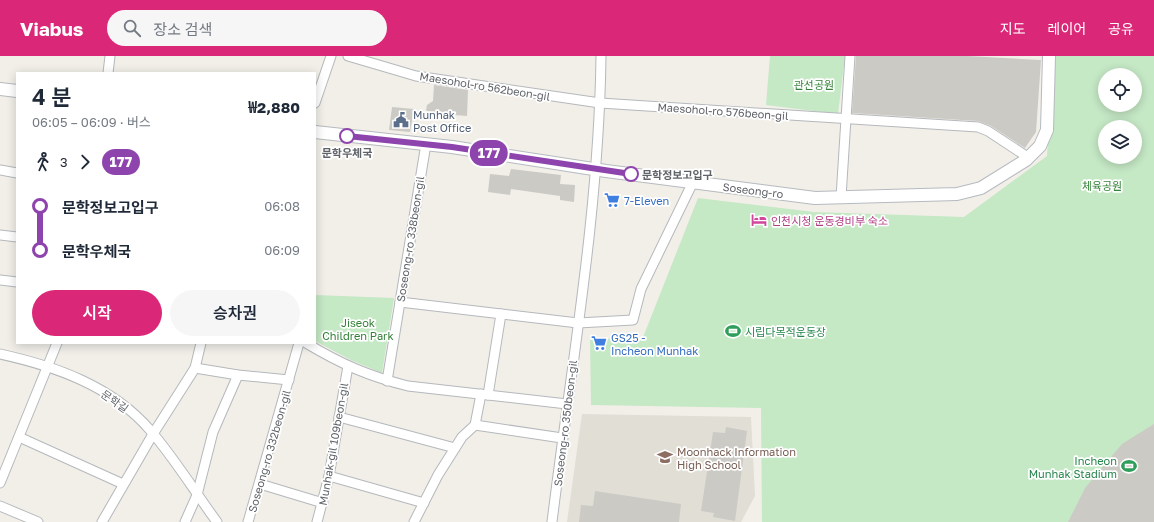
<!DOCTYPE html>
<html lang="ko">
<head>
<meta charset="utf-8">
<style>
  body { margin:0; font-family:"Golos Text","Noto Sans KR",sans-serif; background:#f6f6f7; color:#1f2937; height:100vh; display:flex; flex-direction:column; font-size:15px; white-space:nowrap }
  * { box-sizing:border-box; margin:0 }
  p { font-size:13px; color:#747a83 }
  .icon { flex:none; width:22px; height:22px; fill:none; stroke:currentColor; stroke-width:2; stroke-linecap:round; stroke-linejoin:round }
  .map { position:relative; flex:1; overflow:hidden }
  .drawer { position:absolute; left:16px; top:16px; width:300px; height:272px; display:flex; flex-direction:column; background:#fff; border-radius:0px; box-shadow:0 2px 10px #0003 }
  .drawer>* { flex:none }
  .badge { padding:0 8px; border-radius:13px; font-size:14px; line-height:26px }
  .controls { position:absolute; left:1098px; top:12px; display:grid; gap:8px }
  .controls a { display:grid; place-items:center; width:44px; height:44px; border-radius:50%; background:#fff; box-shadow:0 2px 10px #0003; font-size:20px }
  .map>.badge { position:absolute; translate:-50% -50%; box-shadow:0 0 0 2px #fff }
  .legs { display:flex; align-items:center; gap:6px; height:44px; padding:0 16px; font-size:13px }
  .legs p { margin-inline-start:auto }
  .headline { display:flex; align-items:center; justify-content:space-between; height:68px; padding:0 16px }
  h1 { font-size:22px; font-weight:600; line-height:30px }
  .primary-button { display:flex; gap:8px; margin-top:auto; padding:8px 16px }
  .primary-button a { flex:1; height:46px; border-radius:24px; background:#db2777; color:#fff; font-size:16px; font-weight:600; line-height:46px; text-align:center }
  .primary-button a+a { background:#f6f6f7; color:#1f2937 }
  ul { padding:0 16px; list-style:none }
  li { display:flex; align-items:center; gap:14px; height:44px; font-size:15px }
  li i { display:grid; place-items:center; width:6px; height:100%; margin:0 5px; background:currentColor }
  li i::after { content:''; width:10px; height:10px; margin:-5px; border:3px solid; border-radius:50%; background:#fff }
  li p { margin-inline-start:auto }
  li:first-child i { background:linear-gradient(#0000 50%,currentColor 0) }
  li:last-child i { background:linear-gradient(currentColor 50%,#0000 0) }
  header { display:flex; align-items:center; gap:24px; box-sizing:border-box; height:56px; padding:0 20px; background:#db2777; color:#fff }
  header strong { font-size:19px }
  nav { display:flex; gap:22px; margin-inline-start:auto; font-size:14px }
  .search { width:280px; height:36px; background:#f6f6f7; display:flex; align-items:center; gap:10px; box-sizing:border-box; padding:0 14px; border-radius:22px; color:#747a83; font-size:15px }
  .map>svg:first-child { display:block }
</style>
</head>
<body>
<header>
<strong>Viabus</strong>
<div class="search"><svg class="icon" aria-label="search" viewBox="0 0 24 24"><circle cx="10" cy="10" r="6"/><path d="M15 15l6 6"/></svg>장소 검색</div>
<nav><a>지도</a><a>레이어</a><a>공유</a></nav>
</header>
<div class="map">
<svg width="1154" height="466" viewBox="0 0 1154 466">
  <rect width="100%" height="100%" fill="#f1efe8"/>
  <!-- education -->
  <path fill="#e1ded6" d="M582,358L751,361L755,440L741,466H567Z"/>
  <!-- green -->
  <g fill="#c5e8c5" fill-rule="evenodd">
    <path d="M770,0H845L838,58L766,49Z"/>
    <path d="M1053,0H1154V466H762L761,352L591,349L590,282L642,284L698,142L814,156L964,161L1047,100ZM1105,19H1135V49H1105ZM1105,71H1135V101H1105Z"/>
    <path d="M315,239L394,242L382,317L351,304L315,285Z"/>
  </g>
  <!-- building -->
  <g fill="#cccac5">
    <path d="M856,0H968L1041,4L1036,76L1025,92L991,70L978,65L852,57Z"/>
    <path d="M434,29L468,34L467,60L430,57L426,54L427,49L433,45Z"/>
    <path d="M392,51L414,53L410,76L389,74Z"/>
    <path d="M511,113L561,119L560,128L575,129L574,146L560,144V140L511,133L510,139L488,136L490,118L509,120Z"/>
    <path d="M1154,368V466H1068L1085,432L1122,388Z"/>
    <path d="M726,371L747,375L735,465L713,461L714,457L701,455L713,376L725,377Z"/>
    <path d="M595,435L681,448L679,466H579L581,449L593,450Z"/>
  </g>
  <g fill="none" stroke-linecap="round" stroke-linejoin="round">
    <defs>
      <g id="street">
        <path d="M348,0L416,20L600,47L978,71L988,75L1029,102"/>
        <path d="M108,17L110,0"/>
        <path d="M315,47L331,0"/>
        <path d="M0,114L17,117"/>
        <path d="M841,141L850,0"/>
        <path d="M0,179L17,181"/>
        <path d="M0,224L17,226"/>
        <path d="M400,246L578,267L633,264L641,233L693,126"/>
        <path d="M306,287C341,308 368,320 408,330L567,348"/>
        <path d="M0,298C55,310 112,330 150,374C175,403 195,436 217,466"/>
        <path d="M195,312L238,319L289,324"/>
        <path d="M387,325L426,88"/>
        <path d="M488,339L501,258"/>
        <path d="M339,361L455,392"/>
        <path d="M475,369L562,382"/>
        <path d="M19,381L123,428"/>
        <path d="M329,420L424,447"/>
        <path d="M0,427L57,287"/>
        <path d="M260,428L323,447"/>
        <path d="M0,450L38,466"/>
        <path d="M102,466L153,378L195,312L201,287"/>
        <path d="M185,466L197,439L213,376L238,319"/>
        <path d="M248,466L299,287"/>
        <path d="M317,466L329,420L348,310"/>
        <path d="M414,466L438,419L462,381L475,369L481,338"/>
        <path d="M552,466C571,311 599,157 601,0"/>
      </g>
      <g id="secondary">
        <path d="M0,33L17,35"/>
        <path d="M315,76L452,91L606,115L815,142L957,138L981,132L1026,104L1040,90L1047,74L1049,0"/>
      </g>
    </defs>
    <!-- street casing -->
    <use href="#street" stroke="#b5b8bc" stroke-width="11"/>
    <!-- secondary casing -->
    <use href="#secondary" stroke="#b6babf" stroke-width="14"/>
    <!-- street -->
    <use href="#street" stroke="#fff" stroke-width="9"/>
    <!-- secondary -->
    <use href="#secondary" stroke="#fff" stroke-width="12"/>
  </g>
  <g fill="none" stroke-linecap="round" stroke-linejoin="round">
    <defs>
      <path id="line-1" d="M347,80L452,91L631,118"/>
    </defs>
    <!-- line-1 casing -->
    <use href="#line-1" stroke="#fff" stroke-width="9"/>
    <!-- line-1 -->
    <use href="#line-1" stroke="#8e44ad" stroke-width="6"/>
  </g>
  <!-- icons -->
  <defs>
    <symbol id="civic-bare" viewBox="-9 -9 18 18"><path d="M-.6-6.5H3V-4.5H.6V-3L4-1V1h2V6H-6V1h2V-1L-.6-3ZM-1.2 2.5V6h2.4V2.5Z" fill="#5c6f8a" stroke="#fff" stroke-width="2.5" paint-order="stroke"/></symbol>
    <symbol id="supermarket-bare" viewBox="-9 -9 18 18"><path d="M-6-5.5h2.5l.6 2H6L4.5 2H-2.5L-4.4-4H-6ZM-1.5 3.2a1.3 1.3 0 1 0 .1 0ZM3 3.2a1.3 1.3 0 1 0 .1 0Z" fill="#3f7fe0" stroke="#fff" stroke-width="2.5" paint-order="stroke"/></symbol>
    <symbol id="hotel-bare" viewBox="-9 -9 18 18"><path d="M-6-4.5h1.5V1H6V5H4.5V3h-9V5H-6ZM-4 0a1.8 1.8 0 1 1 3.6 0ZM.5 0V-2.5h3Q6-2.5 6 0Z" fill="#d1479c" stroke="#fff" stroke-width="2.5" paint-order="stroke"/></symbol>
    <symbol id="stadium-bare" viewBox="-9 -9 18 18"><path d="M0-5a6.5 5 0 1 0 0 10a6.5 5 0 1 0 0-10ZM-3.5-1.8h7v3.6h-7Z" fill="#2e9e5b" stroke="#fff" stroke-width="2.5" paint-order="stroke"/></symbol>
    <symbol id="school-bare" viewBox="-9 -9 18 18"><path d="M0-5L7-2L0 1L-7-2ZM-4 1L0 2.5L4 1V4Q0 6-4 4Z" fill="#8d6e63" stroke="#fff" stroke-width="2.5" paint-order="stroke"/></symbol>
  </defs>
  <g fill-rule="evenodd">
    <use href="#civic-bare" x="390" y="53" width="22" height="22"/>
    <use href="#supermarket-bare" x="601" y="133" width="22" height="22"/>
    <use href="#hotel-bare" x="748" y="153" width="22" height="22"/>
    <use href="#stadium-bare" x="722" y="264" width="22" height="22"/>
    <use href="#supermarket-bare" x="588" y="276" width="22" height="22"/>
    <use href="#school-bare" x="654" y="390" width="22" height="22"/>
    <use href="#stadium-bare" x="1118" y="399" width="22" height="22"/>
  </g>
  <!-- markers -->
  <g fill="#fff" stroke="#8e44ad" stroke-width="2">
    <circle cx="347" cy="80" r="7"/>
    <circle cx="631" cy="118" r="7"/>
  </g>
  <g text-anchor="middle" dominant-baseline="central" stroke-width="3.5" stroke-linejoin="round" paint-order="stroke">
    <!-- park labels -->
    <g font-size="11" fill="#348238" stroke="#fff">
      <text x="814" y="28">관선공원</text>
      <text x="1102" y="129">체육공원</text>
      <text x="358" y="266">Jiseok<tspan x="358" dy="13">Children Park</tspan></text>
    </g>
    <!-- street labels -->
    <g font-size="11" fill="#5f6368" stroke="#fff">
      <text transform="translate(485 30) rotate(9)">Maesohol-ro 562beon-gil</text>
      <text transform="translate(723 55) rotate(4)">Maesohol-ro 576beon-gil</text>
      <text transform="translate(753 134) rotate(7)">Soseong-ro</text>
      <text transform="translate(410 183) rotate(-81)">Soseong-ro 338beon-gil</text>
      <text transform="translate(115 345) rotate(35)">문학길</text>
      <text transform="translate(565 367) rotate(-83)">Soseong-ro 350beon-gil</text>
      <text transform="translate(333 388) rotate(-80)">Munhak-gil 109beon-gil</text>
      <text transform="translate(269 395) rotate(-74)">Soseong-ro 332beon-gil</text>
    </g>
    <!-- service labels -->
    <g font-size="11" fill="#4e5e75" stroke="#fff" text-anchor="start">
      <text x="413" y="58">Munhak<tspan x="413" dy="13">Post Office</tspan></text>
    </g>
    <!-- stop labels -->
    <g font-size="11" font-weight="bold" fill="#5f6368" stroke="#fff">
      <text x="347" y="96">문학우체국</text>
      <text x="642" y="118" text-anchor="start">문학정보고입구</text>
    </g>
    <!-- shop labels -->
    <g font-size="11" fill="#366cbe" stroke="#fff" text-anchor="start">
      <text x="624" y="144">7-Eleven</text>
      <text x="611" y="281">GS25 -<tspan x="611" dy="13">Incheon Munhak</tspan></text>
    </g>
    <!-- hotel labels -->
    <g font-size="11" fill="#b23c85" stroke="#fff" text-anchor="start">
      <text x="771" y="164">인천시청 운동경비부 숙소</text>
    </g>
    <!-- leisure labels -->
    <g font-size="11" fill="#27864d" stroke="#fff" text-anchor="start">
      <text x="745" y="275">시립다목적운동장</text>
      <text x="1117" y="404" text-anchor="end">Incheon<tspan x="1117" dy="13">Munhak Stadium</tspan></text>
    </g>
    <!-- education labels -->
    <g font-size="11" fill="#785e54" stroke="#fff" text-anchor="start">
      <text x="677" y="395">Moonhack Information<tspan x="677" dy="13">High School</tspan></text>
    </g>
  </g>
</svg>
<div class="controls">
<a><svg class="icon" aria-label="locate" viewBox="0 0 24 24"><circle cx="12" cy="12" r="6"/><path d="M12 2v4M12 18v4M2 12h4M18 12h4"/></svg></a>
<a><svg class="icon" aria-label="layers" viewBox="0 0 24 24"><path d="M12 4l9 5-9 5-9-5zM3 14l9 5 9-5"/></svg></a>
</div>
<b class="badge" style="left:489px;top:97px;background:#8e44ad;color:#fff">177</b>
<section class="drawer">
<div class="headline"><div><h1>4 분</h1><p>06:05 – 06:09 · 버스</p></div><b>₩2,880</b></div>
<div class="legs"><svg class="icon" aria-label="walk" viewBox="0 0 24 24"><circle cx="13" cy="4" r="2"/><path d="M13 8l-2 6 4 7M11 14l-3 7M7 12l3-4h3l4 4"/></svg>3<svg class="icon" aria-label="forward" viewBox="0 0 24 24"><path d="M9 5l7 7-7 7"/></svg><b class="badge" style="background:#8e44ad;color:#fff">177</b></div>
<ul>
<li><i style="color:#8e44ad"></i><b>문학정보고입구</b><p>06:08</p></li>
<li><i style="color:#8e44ad"></i><b>문학우체국</b><p>06:09</p></li>
</ul>
<div class="primary-button"><a>시작</a><a>승차권</a></div>
</section>
</div>
</body>
</html>
